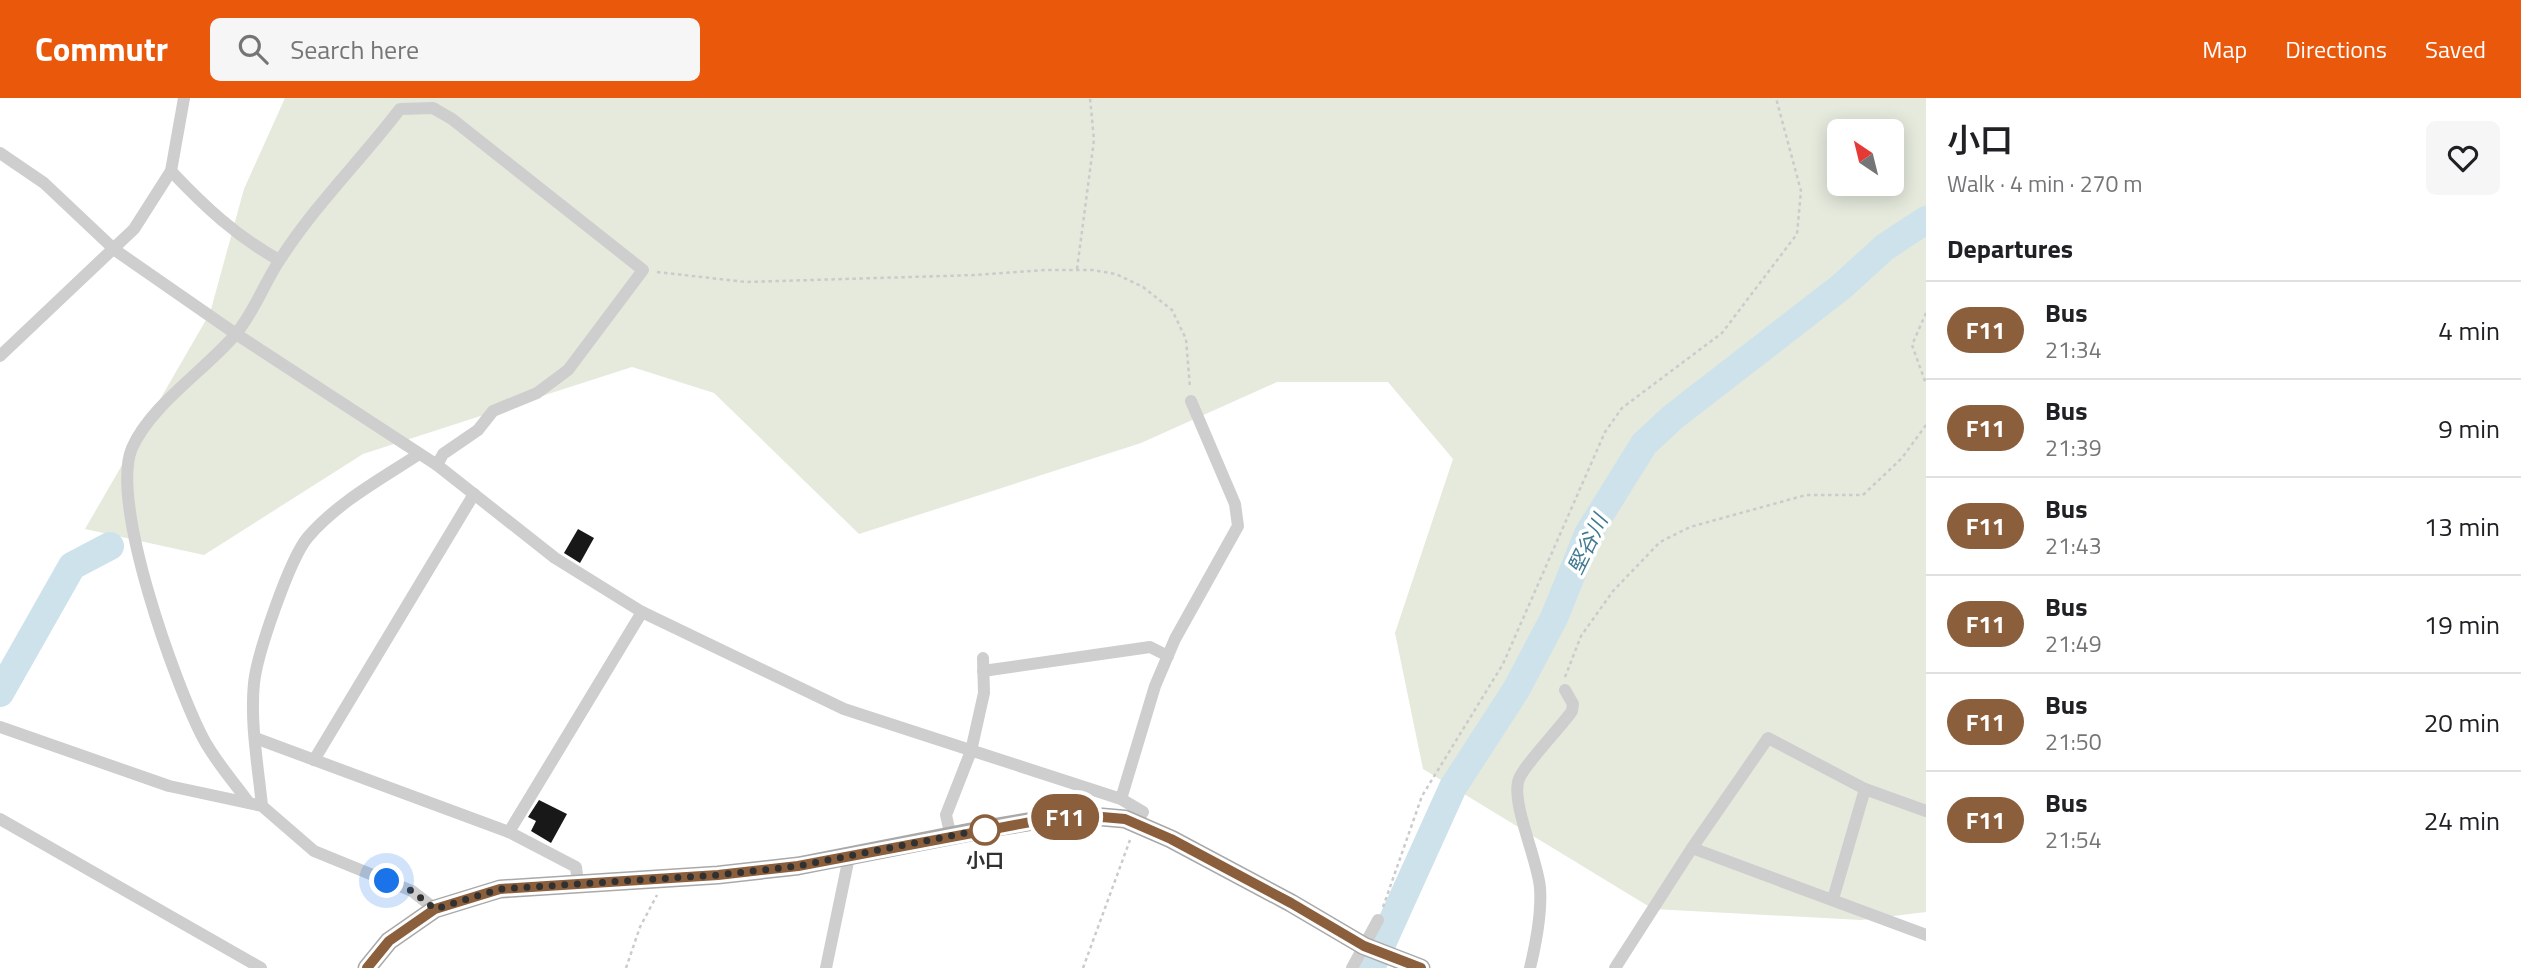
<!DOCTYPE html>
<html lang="en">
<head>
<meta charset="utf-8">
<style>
  body { margin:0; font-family:"Titillium Web","Noto Sans JP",sans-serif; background:#f6f6f6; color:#202124; height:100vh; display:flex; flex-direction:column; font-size:26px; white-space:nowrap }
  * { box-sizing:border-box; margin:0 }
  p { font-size:23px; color:#757577 }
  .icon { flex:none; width:38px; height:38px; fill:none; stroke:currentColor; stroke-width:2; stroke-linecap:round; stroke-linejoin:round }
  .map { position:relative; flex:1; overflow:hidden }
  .details { display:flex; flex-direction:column; background:#fff; width:595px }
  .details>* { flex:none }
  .badge { padding:0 14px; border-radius:23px; font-size:24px; line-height:46px }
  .needle { width:46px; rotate:325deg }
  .fabs { position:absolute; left:1827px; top:21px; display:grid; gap:14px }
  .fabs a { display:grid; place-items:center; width:77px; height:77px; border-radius:10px; background:#fff; box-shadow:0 4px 18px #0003; font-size:35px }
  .you { position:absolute; width:35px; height:35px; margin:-18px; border:5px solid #fff; border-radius:50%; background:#1a73e8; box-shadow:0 0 0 10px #1a73e833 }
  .map>.badge { position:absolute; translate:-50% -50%; box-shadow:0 0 0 4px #fff }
  h2 { padding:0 21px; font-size:26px; line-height:63px }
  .round { display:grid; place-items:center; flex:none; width:74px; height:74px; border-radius:10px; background:#f6f6f6 }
  .headline { display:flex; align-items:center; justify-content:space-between; height:119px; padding:0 21px }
  h1 { font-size:33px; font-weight:600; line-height:52px }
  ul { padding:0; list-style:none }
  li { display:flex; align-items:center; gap:21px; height:98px; padding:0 21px; border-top:2px solid #e0e0e0 }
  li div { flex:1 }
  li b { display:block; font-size:26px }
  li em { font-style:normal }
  li .badge { min-width:77px; font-weight:700; text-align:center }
  header { display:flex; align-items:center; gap:42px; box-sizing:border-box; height:98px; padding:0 35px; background:#ea580c; color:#fff }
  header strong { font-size:33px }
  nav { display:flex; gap:38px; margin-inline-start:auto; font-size:24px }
  .search { width:490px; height:63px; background:#f6f6f6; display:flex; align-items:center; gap:18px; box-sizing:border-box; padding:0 24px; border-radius:10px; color:#757577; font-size:26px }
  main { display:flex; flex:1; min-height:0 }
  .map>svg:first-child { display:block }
</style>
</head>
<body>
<header>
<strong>Commutr</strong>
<div class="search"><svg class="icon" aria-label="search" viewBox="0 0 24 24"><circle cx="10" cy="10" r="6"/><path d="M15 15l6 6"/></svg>Search here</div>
<nav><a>Map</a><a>Directions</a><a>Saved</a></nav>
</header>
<main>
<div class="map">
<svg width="1926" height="870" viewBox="0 0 1926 870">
  <rect width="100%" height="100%" fill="#fff"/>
  <!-- green -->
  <path fill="#e5eadd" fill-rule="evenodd" d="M285,0H1926V814L1861,822L1653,811L1423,671L1395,535L1453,361L1388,284H1277L1141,345L859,436L714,295L632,269L363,356L204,457L85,431L210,215L244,91ZM1839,33H1892V86H1839Z"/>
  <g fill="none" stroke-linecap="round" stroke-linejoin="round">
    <!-- river -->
    <g stroke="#cde2eb" stroke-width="28">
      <path d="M0,595L72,468L110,448"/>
      <path d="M1371,870L1453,689L1516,592L1554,520L1588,436L1644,346L1673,319L1841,189L1885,149L1926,122"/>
    </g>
  </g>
  <!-- building -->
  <g fill="#181818">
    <path d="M578,431L594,440L580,465L564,455Z"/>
    <path d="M539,702L567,716L551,745L531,733L536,723L528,719Z"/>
  </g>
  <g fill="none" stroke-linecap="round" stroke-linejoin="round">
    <!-- path -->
    <g stroke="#cbcbcb" stroke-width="2.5" stroke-dasharray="3.5 3.5" stroke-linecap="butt">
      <path d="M1077,171L1094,42L1090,0"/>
      <path d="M657,174L746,184L976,177L1045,172H1092L1116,176L1143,189L1172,212L1186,241L1190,290"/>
      <path d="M1926,215L1912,247L1926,286"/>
      <path d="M1565,579L1581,538L1613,493L1660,444L1690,429L1806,397H1863L1902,360L1926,327"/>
      <path d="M1383,809L1422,698L1503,566L1605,334L1622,310L1722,235L1797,136L1801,93L1776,0"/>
      <path d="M626,870L640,829L657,797"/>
      <path d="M1083,870L1130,742"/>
    </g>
    <!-- street -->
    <g stroke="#cecece" stroke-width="12">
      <path d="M0,55L44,85L115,152L236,236L437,367L555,460L642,514L844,611L1121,701L1143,714L1136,725"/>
      <path d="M171,73C205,109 236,138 279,162"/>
      <path d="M0,258L134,131L171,73L184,0"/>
      <path d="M983,573L1150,549L1168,558"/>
      <path d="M0,629L169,688L262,708L314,753L412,793L435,811"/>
      <path d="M255,640L509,734L576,769L578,786"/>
      <path d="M314,662L474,396"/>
      <path d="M1121,701L1155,588L1175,541L1238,428L1235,406L1191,303"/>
      <path d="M249,705C234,684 215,663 203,640C176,588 109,404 132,350C151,307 204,273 235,237C255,213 264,185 281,160C316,106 361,62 400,11L433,10L452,21L643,172L568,272L537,295L493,313L478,332L443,356L437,367"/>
      <path d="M262,708C258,668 250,625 254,585C257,556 290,460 308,439C338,404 381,381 419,356"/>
      <path d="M0,721L261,870"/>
      <path d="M509,734L642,514"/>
      <path d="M951,739L946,717L971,653L984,595L983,560"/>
      <path d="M1692,750L1926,837"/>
      <path d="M1833,801L1865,691"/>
      <path d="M826,870L849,759"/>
      <path d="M1352,870L1378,822"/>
      <path d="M1530,870C1536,845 1542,816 1540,790C1538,762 1510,703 1519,681C1524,667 1561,629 1572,613L1573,606L1565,592"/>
      <path d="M1615,870L1692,750L1768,640L1865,691L1926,713"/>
    </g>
    <!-- primary -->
    <path stroke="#a9a9a9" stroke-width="19" d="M367,870L389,843L435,811L500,791L718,777L798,768L991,730L1058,719H1102L1125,721L1171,741L1291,805L1364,848L1421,870"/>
  </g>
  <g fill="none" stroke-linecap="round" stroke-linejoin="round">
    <defs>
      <path id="line" d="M367,870L389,843L435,811L500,791L718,777L798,768L1036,723L1102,719L1125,721L1171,741L1291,805L1364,848L1421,870"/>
    </defs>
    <!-- line casing -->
    <use href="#line" stroke="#fff" stroke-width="16"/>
    <!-- line -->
    <use href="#line" stroke="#8b5e3c" stroke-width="10"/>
    <!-- walk -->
    <path stroke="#313131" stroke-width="7" stroke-dasharray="0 12.6" d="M387,783L412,793L435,811L500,791L718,777L798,768L991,730L985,732"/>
  </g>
  <!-- markers -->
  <circle fill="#fff" stroke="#8b5e3c" stroke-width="3.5" cx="985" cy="732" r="14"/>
  <g text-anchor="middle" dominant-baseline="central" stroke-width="7" stroke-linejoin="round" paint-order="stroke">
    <!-- stop labels -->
    <g font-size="19" font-weight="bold" fill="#313131" stroke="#fff">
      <text x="985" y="761">小口</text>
    </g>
    <!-- water labels -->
    <g font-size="21" font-style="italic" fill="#417990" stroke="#fff">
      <text transform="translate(1587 446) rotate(-64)">堅谷川</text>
    </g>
  </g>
</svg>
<div class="fabs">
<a><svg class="needle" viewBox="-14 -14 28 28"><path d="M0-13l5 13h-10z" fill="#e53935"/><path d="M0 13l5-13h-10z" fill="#757577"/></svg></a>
</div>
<div class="you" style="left:387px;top:783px"></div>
<b class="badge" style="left:1065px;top:719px;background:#8b5e3c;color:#fff">F11</b>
</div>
<section class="details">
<div class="headline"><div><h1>小口</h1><p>Walk · 4 min · 270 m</p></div><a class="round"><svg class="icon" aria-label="heart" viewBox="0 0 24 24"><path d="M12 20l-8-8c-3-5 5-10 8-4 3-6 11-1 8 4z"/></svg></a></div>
<h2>Departures</h2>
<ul>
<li><span class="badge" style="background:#8b5e3c;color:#fff">F11</span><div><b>Bus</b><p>21:34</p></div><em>4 min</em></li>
<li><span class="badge" style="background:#8b5e3c;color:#fff">F11</span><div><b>Bus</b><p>21:39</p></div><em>9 min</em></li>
<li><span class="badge" style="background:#8b5e3c;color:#fff">F11</span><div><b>Bus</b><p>21:43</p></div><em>13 min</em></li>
<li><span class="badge" style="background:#8b5e3c;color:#fff">F11</span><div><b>Bus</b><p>21:49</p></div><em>19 min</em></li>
<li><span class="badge" style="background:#8b5e3c;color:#fff">F11</span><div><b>Bus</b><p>21:50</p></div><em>20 min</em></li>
<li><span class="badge" style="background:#8b5e3c;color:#fff">F11</span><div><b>Bus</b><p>21:54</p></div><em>24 min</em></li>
</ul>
</section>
</main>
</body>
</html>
